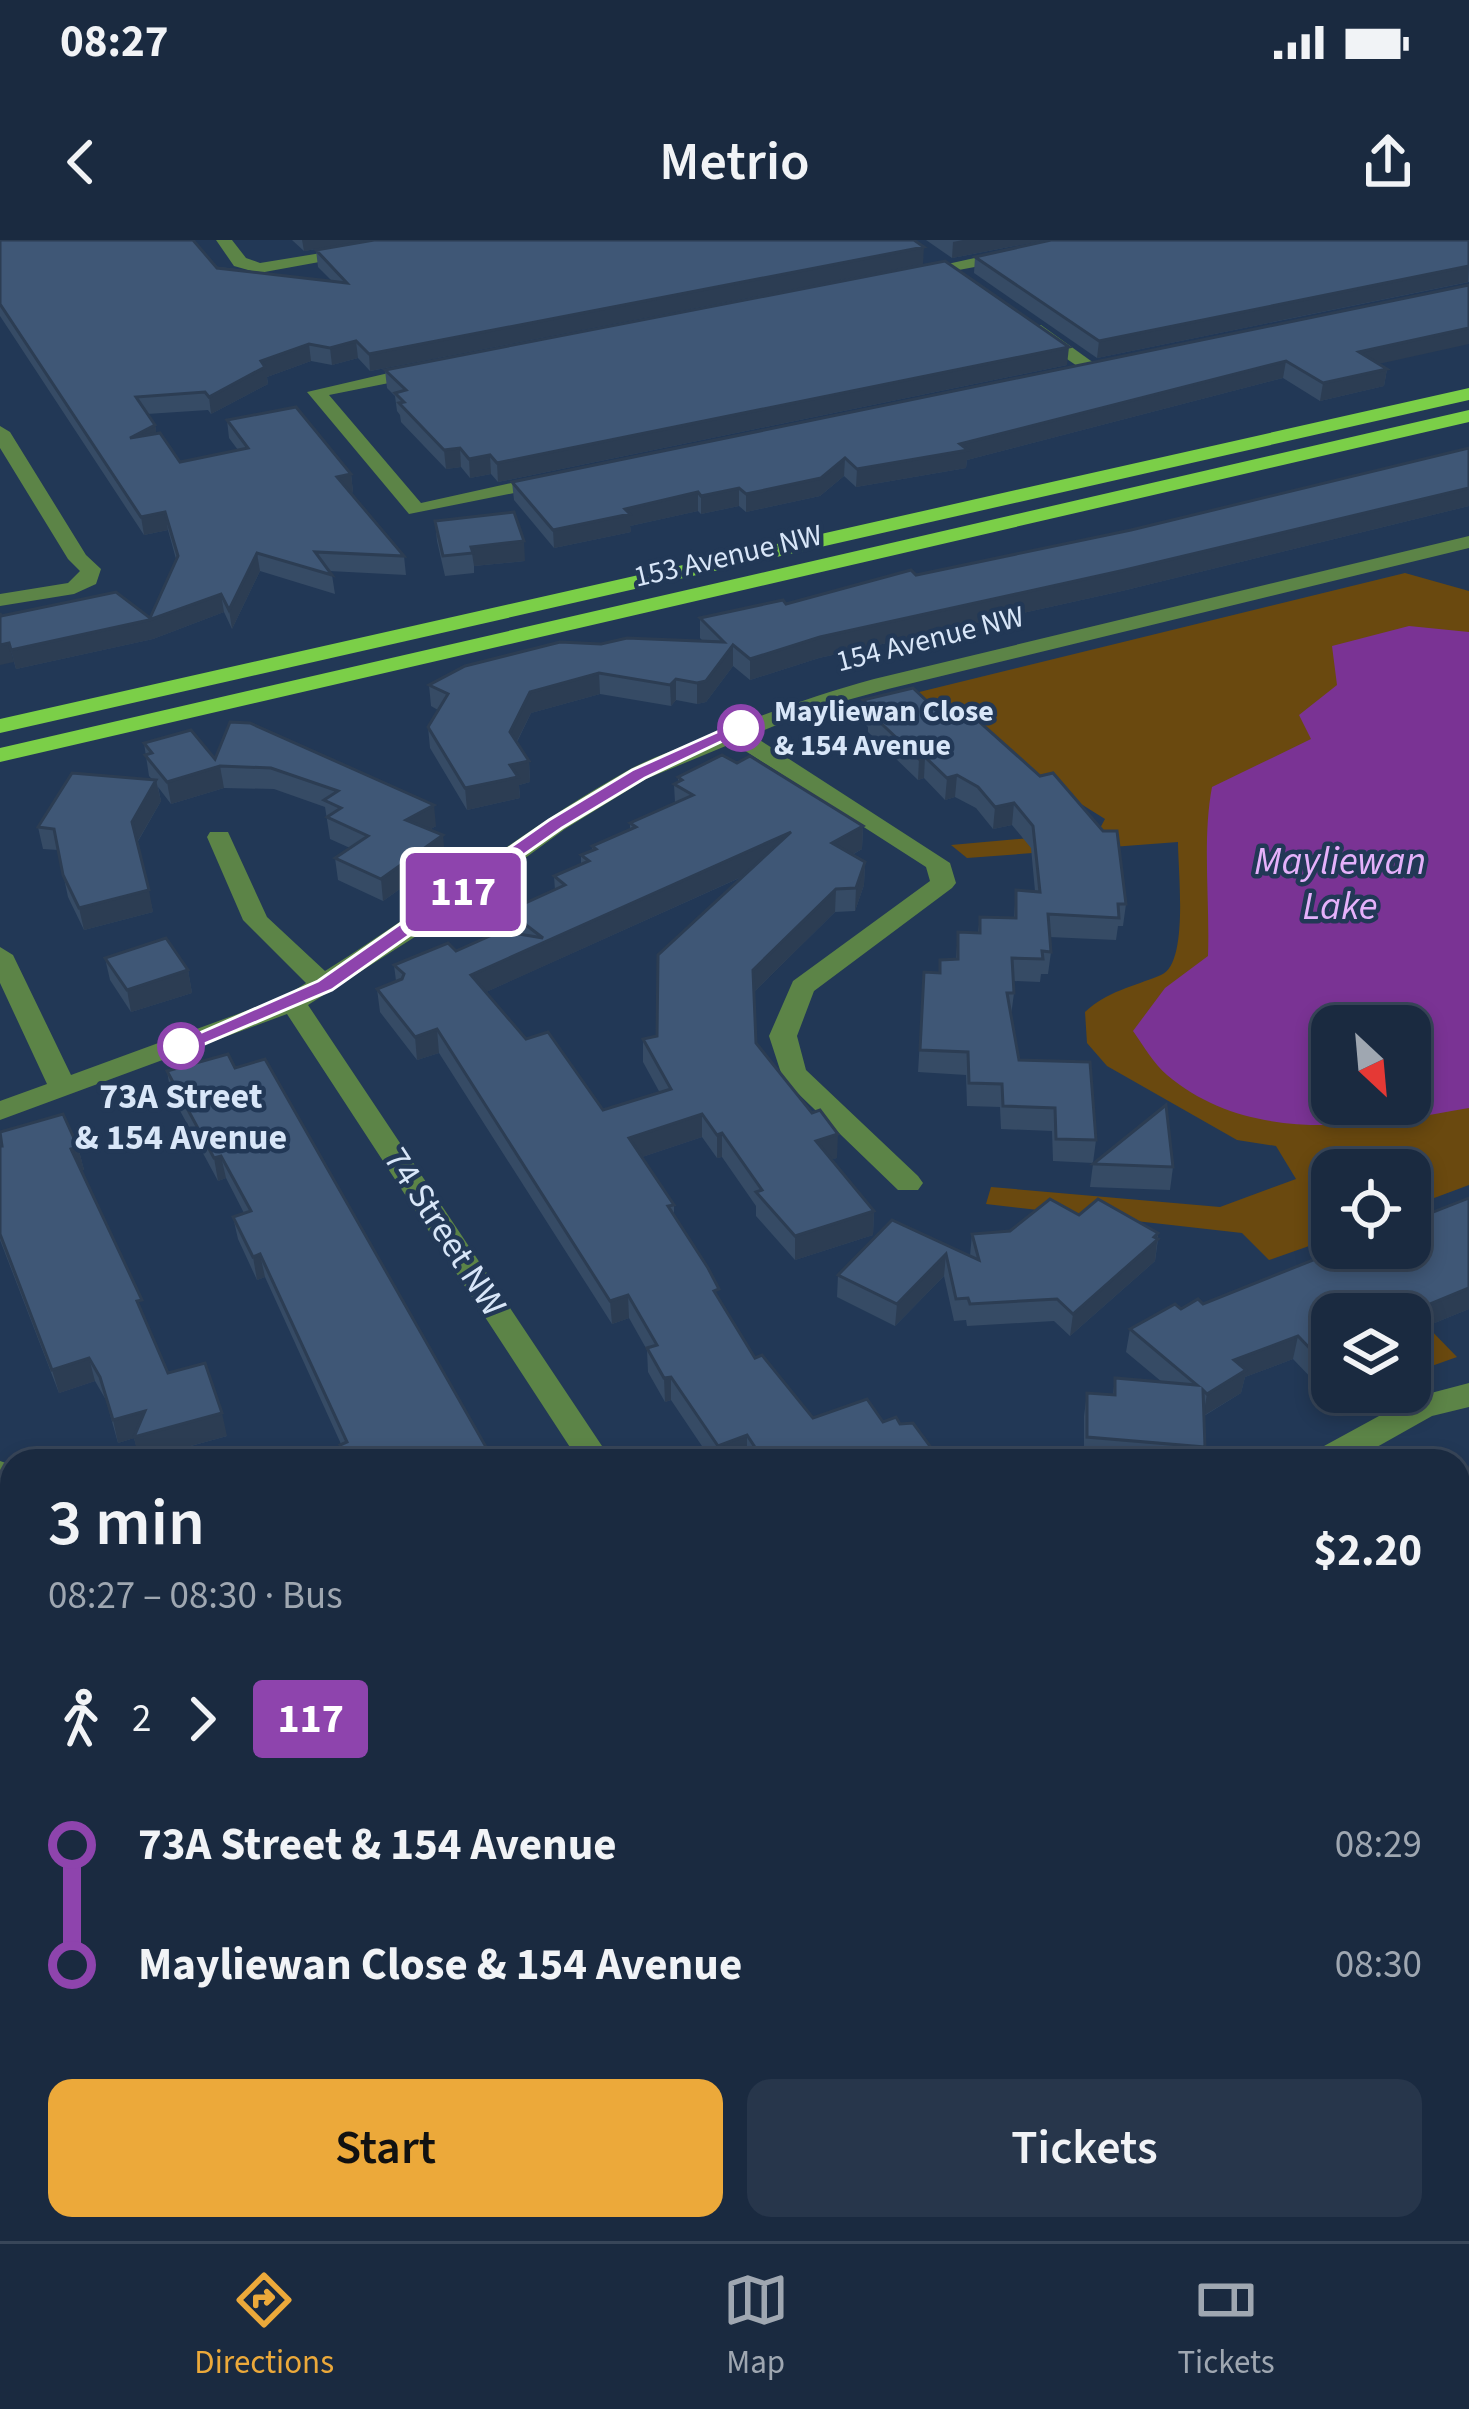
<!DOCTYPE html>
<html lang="en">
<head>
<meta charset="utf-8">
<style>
  body { margin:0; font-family:"Source Sans 3",sans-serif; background:#27364b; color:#f1f3f6; height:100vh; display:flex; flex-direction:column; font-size:45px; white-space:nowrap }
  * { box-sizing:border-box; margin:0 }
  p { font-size:39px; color:#9fa7b1 }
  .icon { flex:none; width:66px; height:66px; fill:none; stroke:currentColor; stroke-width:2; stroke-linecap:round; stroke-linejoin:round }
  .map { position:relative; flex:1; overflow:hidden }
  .drawer { position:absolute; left:0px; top:1209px; width:1470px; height:792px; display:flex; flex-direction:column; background:#1a2a40; border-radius:36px 36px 0 0; box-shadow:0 6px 18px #0003,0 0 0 3px #384659 }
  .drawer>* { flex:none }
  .badge { padding:0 24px; border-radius:9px; font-size:42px; line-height:78px }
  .needle { width:78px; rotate:154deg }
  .tools { position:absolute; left:1311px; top:765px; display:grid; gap:24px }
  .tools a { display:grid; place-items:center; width:120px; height:120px; border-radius:24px; background:#1a2a40; box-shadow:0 6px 18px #0003,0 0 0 3px #384659; font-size:60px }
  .map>.badge { position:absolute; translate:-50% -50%; box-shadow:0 0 0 6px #fff }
  .legs { display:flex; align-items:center; gap:18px; height:132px; padding:0 48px; font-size:39px }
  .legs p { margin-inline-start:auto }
  .summary { display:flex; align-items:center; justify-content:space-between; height:204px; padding:0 48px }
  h1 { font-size:66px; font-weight:600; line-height:90px }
  .cta { display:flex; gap:24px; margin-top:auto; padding:24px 48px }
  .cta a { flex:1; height:138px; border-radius:24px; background:#eca93a; color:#111; font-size:48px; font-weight:600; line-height:138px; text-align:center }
  .cta a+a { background:#27364b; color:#f1f3f6 }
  ul { padding:0 48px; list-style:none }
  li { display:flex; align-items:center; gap:42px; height:120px; font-size:45px }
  li i { display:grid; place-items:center; width:18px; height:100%; margin:0 15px; background:currentColor }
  li i::after { content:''; width:30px; height:30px; margin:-15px; border:9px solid; border-radius:50%; background:#1a2a40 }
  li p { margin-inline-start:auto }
  li:first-child i { background:linear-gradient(#0000 50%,currentColor 0) }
  li:last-child i { background:linear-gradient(currentColor 50%,#0000 0) }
  .status { display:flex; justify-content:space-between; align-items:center; height:84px; padding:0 60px; background:#1a2a40; direction:ltr }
  .status svg { height:33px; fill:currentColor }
  header { display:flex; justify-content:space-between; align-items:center; height:156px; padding:0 48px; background:#1a2a40; font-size:54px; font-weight:600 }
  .menu { display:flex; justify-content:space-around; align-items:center; height:168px; border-top:3px solid #384659; background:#1a2a40; font-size:33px; color:#9fa7b1 }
  .menu a { display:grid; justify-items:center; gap:6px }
  .menu .active { color:#eca93a }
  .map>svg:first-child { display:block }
</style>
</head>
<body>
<div class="status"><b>08:27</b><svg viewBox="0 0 49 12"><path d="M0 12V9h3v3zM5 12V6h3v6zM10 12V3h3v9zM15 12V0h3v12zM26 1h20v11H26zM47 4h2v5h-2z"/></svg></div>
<header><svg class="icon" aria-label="back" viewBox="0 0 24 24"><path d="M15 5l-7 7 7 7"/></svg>Metrio<svg class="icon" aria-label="share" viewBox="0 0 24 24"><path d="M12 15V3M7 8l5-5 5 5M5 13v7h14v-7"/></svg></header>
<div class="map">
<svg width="1469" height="2001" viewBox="0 0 1469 2001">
  <rect width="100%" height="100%" fill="#223856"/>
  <!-- green -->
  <path fill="#6a490f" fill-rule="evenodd" d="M1405,333L1469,351V945L1410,967V930H1332V1008H1351L1457,1117L1426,1128L1410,1111V1074H1374L1309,1006L1269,1020L1242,993L986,964L991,947L1220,967L1296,939L1276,906L1237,900L1107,826L1087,803L1085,772C1108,751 1132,747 1161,735C1189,724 1178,631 1178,602L967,618L951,605L1098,592L1105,579L907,455ZM1332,786H1410V864H1332Z"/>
  <!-- water -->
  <path fill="#7a3394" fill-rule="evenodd" d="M1409,386L1469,392V868C1369,886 1251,906 1167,835C1154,824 1143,805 1133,791L1165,748L1208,716C1210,660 1202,600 1212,547L1311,499L1299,475L1337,445L1332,406ZM1332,786H1410V864H1332Z"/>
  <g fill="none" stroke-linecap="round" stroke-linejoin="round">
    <!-- minor -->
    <g fill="#5c8447" fill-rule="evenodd">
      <path d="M216,0H232L246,18L260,23L401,0H440L259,33L234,26Z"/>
      <path d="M1011,10L1019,15L1017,19L911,39L902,34Z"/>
      <path d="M1029,85H1041L1098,126L1083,130L1029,93Z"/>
      <path d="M423,125L432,131L429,135L329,155L421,263L552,234L559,236V244L409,274L307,152Z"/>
      <path d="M0,186L10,192L86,315L101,329L96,344L74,354L0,366V354L68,343L80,331L68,319L0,208Z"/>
      <path d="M1469,296V308L888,449L818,468L752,495L950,623L956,643L952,648L814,751L797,796L806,830L918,936L923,943L918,950H898L783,839L769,796L793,741L930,641L926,627L733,503L646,539L565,589L432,686L308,765L612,1221H579L287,774L0,880V861L47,844L0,743V707L13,715L71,835L284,757L306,743L243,680L207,597L210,592H228L267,677L325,731C427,668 520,591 625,532C649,518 676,510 702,499C757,477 814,455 874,439Z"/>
      <path d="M1469,1143V1167L1432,1176L1352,1221H1309L1313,1212L1412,1158Z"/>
      <path d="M0,1221L12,1225V1253L0,1254Z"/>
      <path d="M12,1713V1750L0,1754V1717Z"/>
      <path d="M1469,1750V1787L1458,1792V1754Z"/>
      <path d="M303,1989H347L352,2001H308Z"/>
      <path d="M1097,1989H1141L1145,2001H1101Z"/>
    </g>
    <!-- major -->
    <g fill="#7bcf48" fill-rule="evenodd">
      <path d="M1469,148V160L0,493V479Z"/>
      <path d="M1469,170V182L0,522V508Z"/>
    </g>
  </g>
  <!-- wall -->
  <g fill="#364b65" fill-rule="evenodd">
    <path d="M0,0L332,41L318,27L316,10L923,24L370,131L358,118L332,125L311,121L267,137L268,144L211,174L208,170L147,174L155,185L156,193L180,222L238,210L229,198L227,180L351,234L353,252L351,253L404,316L406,335L329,331L332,335L335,354L260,331L232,389L224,372L153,399L16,429L1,376L150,378L176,319L168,290L144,295L0,76Z"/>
    <path d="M292,0H373L304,11Z"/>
    <path d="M926,0H1046L952,18Z"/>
    <path d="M1469,0V42L1097,118L974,33L975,17Z"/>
    <path d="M1469,45L1379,124L1387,129L1384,146L1320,161L1283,138L967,220L966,228L856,247L844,236L820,256L746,272L739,266L701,274L698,271L630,286L631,292L554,308L514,260L512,242Z"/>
    <path d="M1067,125L498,242L491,234L470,238L461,227L446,229L401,182L400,175L397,171L395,156L387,148L385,130Z"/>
    <path d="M1469,208V266L1122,351L819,418L750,440L733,426L706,462L697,464L676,460L671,466L600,454L531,473L517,502L529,521L530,542L519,545L520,558L467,570L430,508L428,487L438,470L431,466L429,445L601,404L703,401L700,398V378L786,364L1131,290Z"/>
    <path d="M435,281L525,321L474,326V333L445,336L437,301Z"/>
    <path d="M913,448L1126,664L1123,686H1118L1116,700L1049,697L1051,712L1048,734H1041L1040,742L1013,741L1014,753L1011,776L1019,820L1096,900L1093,923L1053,921L1052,891L1001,889L1000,867L967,866L966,835L918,832L924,732L939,733L940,720L956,719L958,692H978L980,677L1014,678L1016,650L1035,651L1031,608L1012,585L993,589L976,568L955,557L945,560L924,538L918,540L868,492V487L862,481L863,460Z"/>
    <path d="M230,482L436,586L429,590L445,617L383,661L338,640L335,618L350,608L330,599L325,567L274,549L224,548L171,564L158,547L161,561L137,603L153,672L84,690L68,657L58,610L43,609L38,587L152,539L149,536L144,503L215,519Z"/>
    <path d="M678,537L863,586L862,609L852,615L865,622L864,645L855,671L835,672L754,752L756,803L837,918L832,919L874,971L873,995L795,1020L756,976V966L722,917L717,918L702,897L642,917L674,965V976L720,1060L755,1118L813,1178L900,1184L941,1221H748L747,1219L741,1221H712L671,1160L665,1162L648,1132L647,1110L629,1078L612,1084L439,813L417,820L380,772L377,749L396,741L394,725L456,711L509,692L508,671L555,650L554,636L581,625V615L592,610V606L630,589V583L675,563L674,544L678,542ZM744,636L657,796L643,799V822L660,853L603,870L526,799L486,752Z"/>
    <path d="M105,718L188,730L192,753L131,772L110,740Z"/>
    <path d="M235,828L494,1221H499H343L341,1204L265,1037L257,1040L238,999L233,977L244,973L226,938L218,941L171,854L167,831Z"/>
    <path d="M0,892L78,907L84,930H81L168,1133L227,1196L169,1212L137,1209L134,1198L118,1203L106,1160L95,1141L59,1153L0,1000Z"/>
    <path d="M1093,924L1173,927L1170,950L1090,947Z"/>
    <path d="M1469,958V1069L1410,1093V1074L1315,1142L1293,1119L1245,1137L1241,1153L1204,1176L1205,1207L1202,1221L1084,1220V1176L1087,1153L1113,1155L1115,1138L1162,1142L1126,1112L1130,1089L1181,1069L1203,1064Z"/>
    <path d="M1079,975L1158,993V999L1155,1021L1070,1096L1054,1081L967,1086L966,1080L954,1081L944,1036L895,1086L837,1057L838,1035L892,980L970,1016L972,994L1010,991Z"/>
    <path d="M1469,1227V1404L1466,1405L1458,1396V1232Z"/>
    <path d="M1469,1517V1657L1465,1659L1458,1650V1522Z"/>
    <path d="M780,1989H910L909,2001H782Z"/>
  </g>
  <!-- shaded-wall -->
  <g fill="#2c3d53">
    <path d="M302,0H373L304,11Z"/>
    <path d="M963,0H1046L952,18L953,2Z"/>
    <path d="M924,7L923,24L370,131L369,114Z"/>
    <path d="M1469,26L1468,42L1097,118L1099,101Z"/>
    <path d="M1469,88V104L1356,129L1359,112Z"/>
    <path d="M356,101L358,118L332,125L330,108Z"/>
    <path d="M309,104L311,121L267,137L268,144L211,174L209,157L261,121Z"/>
    <path d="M1069,107L1067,125L498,242L497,223Z"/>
    <path d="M1286,121L1283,138L967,220L966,228L856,247L857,229Z"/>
    <path d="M1387,129L1384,146L1320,161L1323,143Z"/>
    <path d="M155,185L158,203L130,198Z"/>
    <path d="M460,208L461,227L446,229L444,210Z"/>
    <path d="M490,215L491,234L470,238L469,219Z"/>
    <path d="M845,218L844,236L820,256L746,272V254Z"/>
    <path d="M351,234L353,252L340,255L337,237Z"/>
    <path d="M739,248V266L701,274V256Z"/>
    <path d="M1469,248V266L1122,351L819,418L750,440V419L820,397Z"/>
    <path d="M698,252V271L630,286L631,292L554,308L553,290L625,269Z"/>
    <path d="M165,272L168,290L144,295L141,277Z"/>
    <path d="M524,301L525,321L474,326L471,307Z"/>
    <path d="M257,313L260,331L232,389L229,370Z"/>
    <path d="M221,354L224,372L153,399L16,429L11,410L149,380Z"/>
    <path d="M9,403L14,422L0,425V405Z"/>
    <path d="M733,405V426L706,462L697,464V443Z"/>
    <path d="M599,433L600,454L531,473L511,513L510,492L530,452Z"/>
    <path d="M676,439V460L671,466L670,445Z"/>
    <path d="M925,517L924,538L918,540L919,519Z"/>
    <path d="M529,521L530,542L519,545L520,558L467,570L465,548L510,525Z"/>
    <path d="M220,526L224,548L171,564L167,542Z"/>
    <path d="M957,535L955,557L945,560L947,538Z"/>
    <path d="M156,540L161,561L136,604L132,582Z"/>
    <path d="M1014,563L1012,585L993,589L995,567Z"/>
    <path d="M434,565L436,586L409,602L406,580Z"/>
    <path d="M863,586L862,609L832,626V603Z"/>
    <path d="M791,592L790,615L473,758L471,735Z"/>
    <path d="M443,595L445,617L383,661L381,639Z"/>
    <path d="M865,622L864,645L855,671L856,648Z"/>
    <path d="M836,649L835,672L753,753V730Z"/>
    <path d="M149,650L153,672L84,690L79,668Z"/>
    <path d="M188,730L192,753L131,772L127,750Z"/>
    <path d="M437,789L439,813L417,820L415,797Z"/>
    <path d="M702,874V897L630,921L629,898Z"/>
    <path d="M722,893V917L717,918V895Z"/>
    <path d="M838,894L837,918L816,924V901Z"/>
    <path d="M78,907L84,930L76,932L71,909Z"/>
    <path d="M221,916L226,938L218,941L214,918Z"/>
    <path d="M874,971L873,995L795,1020V996Z"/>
    <path d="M1158,993L1155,1021L1070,1096L1073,1074Z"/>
    <path d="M260,1014L265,1037L257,1040L253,1017Z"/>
    <path d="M946,1014L944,1036L895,1086L897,1064Z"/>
    <path d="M1469,1048V1069L1410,1093V1074H1406Z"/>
    <path d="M628,1055L629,1078L612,1084L610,1061Z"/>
    <path d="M1298,1096L1293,1119L1245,1137L1241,1153L1203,1176L1207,1154L1234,1120Z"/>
    <path d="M1332,1114V1135L1315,1142L1320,1119Z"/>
    <path d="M89,1118L95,1141L59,1153L52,1130Z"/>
    <path d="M671,1137V1160L665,1162L664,1138Z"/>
    <path d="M145,1171L222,1173L227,1196L139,1220L134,1198L118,1203L113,1180Z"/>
    <path d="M747,1195V1219L741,1221H718V1206Z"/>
    <path d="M1467,1366L1458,1393V1369Z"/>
    <path d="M12,1412V1437L0,1442V1416Z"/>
    <path d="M12,1608V1633L9,1634L11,1641L0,1645L1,1612Z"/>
    <path d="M12,1926V1959L0,1965V1931Z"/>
  </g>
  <!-- building -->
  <g fill="#3f5776" stroke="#2c3d53" stroke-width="3" fill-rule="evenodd">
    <path d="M0,0H193L217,28L347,43L316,10L374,0H914L924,7L369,114L356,101L330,108L309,104L261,121L265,127L209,157L205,152L136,157L155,185L130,198L160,193L180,222L248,208L227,180L296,167L351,234L337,237L404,316L315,312L332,335L257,313L229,370L221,354L149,380L11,410L9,403L0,405V373L1,376L116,352L150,378L178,316L165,272L141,277L0,64Z"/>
    <path d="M1051,0H1469V26L1099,101L975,17Z"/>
    <path d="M945,21L1069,107L497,223L490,215L469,219L460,208L444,210L399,163L404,162L395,153L406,150L385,130Z"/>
    <path d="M1469,45V88L1359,112L1387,129L1323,143L1286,121L960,204L968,210L857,229L845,218L821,238L746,254L739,248L701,256L698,252L625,269L630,274L553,290L512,242Z"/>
    <path d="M1469,208V248L1125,330L820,397L750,419L733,405L706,441L697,443L676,439L670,445L599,433L530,452L510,492L529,521L510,525L518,537L465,548L428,487L448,454L429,445L465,426L560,402L601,404L627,398L724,402L700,378L783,360L786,364L911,330L916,335L1131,290Z"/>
    <path d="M514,272L524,301L471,307L473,313L443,316L435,281Z"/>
    <path d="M913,448L943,476L966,470L1040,536L1053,533L1103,591H1117L1126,664H1118L1119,678L1048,674L1051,712L1042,711L1043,719L1012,718L1014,753H1007L1019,820L1090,822L1096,900L1056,899L1055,868L1003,866L1002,844L969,843L968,812L920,810L924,732L940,733V720L958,719V692L980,693V677L1016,678V650L1040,652L1033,586L1014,563L995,567L978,547L957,535L947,538L925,517L919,519L868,471L873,470L863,460Z"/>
    <path d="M230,482L250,483L434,565L406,580L443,595L381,639L335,618L368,596L327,577L341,568L324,560L338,551L271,528L220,526L167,542L145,515L152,513L144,503L191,490L215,519Z"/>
    <path d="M722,515L737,523L750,516L863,586L832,603L865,622L856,648L836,649L753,730L756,803L812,873L820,870L838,894L816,901L874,971L795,996L756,952L762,950L722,893L717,895L702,874L629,898L674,965L668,966L708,1028L719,1049L714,1051L755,1118L762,1115L813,1178L867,1159L883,1182L896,1177L900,1184L913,1183L941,1221H764L747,1195L718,1206L671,1137L664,1138L647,1108L657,1105L628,1055L610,1061L437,789L415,797L377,749L402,739L404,734L394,725L448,703L456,711L501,691L543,698L508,671L565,645L554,636L589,621L581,615L596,609L592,606L636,587L630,583L693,555L674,544L682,540L678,537ZM791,592L658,715L657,796L643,799L671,849L603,870L548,792L526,799L471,735Z"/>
    <path d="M72,533L156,540L132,582L149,650L79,668L63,635L54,589L38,587Z"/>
    <path d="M166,698L188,730L127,750L105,718Z"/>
    <path d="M228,814L235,828L265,819L494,1221L498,1219L499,1221H349L340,1205L347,1202L260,1014L253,1017L233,977L251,971L221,916L214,918L167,831Z"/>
    <path d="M1166,865L1173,927L1093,924Z"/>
    <path d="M63,874L78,907L71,909L142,1060L137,1061L168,1133L205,1123L222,1173L134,1197L145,1171L113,1180L100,1137L89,1118L52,1130L0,994V906H2L0,892Z"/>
    <path d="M1469,958V1048L1406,1074H1332V1114L1320,1119L1298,1096L1234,1120L1246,1130L1207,1154L1203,1150L1205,1207L1087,1197V1153L1115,1155V1138L1197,1145L1130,1089L1175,1064L1181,1069L1198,1059L1203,1064L1343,1008H1410V981Z"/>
    <path d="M1050,959L1079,975L1098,959L1158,993L1154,997L1158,999L1073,1074L1057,1059L970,1064L968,1058L956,1059L946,1014L897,1064L838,1035L892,980L979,1020L972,994L1010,991Z"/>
    <path d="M129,1208L260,1221H123Z"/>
    <path d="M1469,1227V1368L1467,1366L1458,1369V1250L1468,1246L1458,1235V1232Z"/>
    <path d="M12,1322V1412L0,1416V1359L4,1360L0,1345V1325Z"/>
    <path d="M12,1498V1608L1,1612L3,1619L0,1620V1502Z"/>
    <path d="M1469,1517V1631L1458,1617V1522Z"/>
    <path d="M12,1794V1926L0,1931V1799Z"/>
    <path d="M1458,1906L1469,1920V2001H1279L1276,1996L1290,1989H1458Z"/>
    <path d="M461,1989H636L642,2001H465Z"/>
  </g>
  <!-- line-1 -->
  <path fill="#8e44ad" stroke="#fff" stroke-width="3" d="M735,484L750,488L645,538L562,588L332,750L188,811H173L170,806L318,741L549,580L632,530Z"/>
  <!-- markers -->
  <g fill="#fff" stroke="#8e44ad" stroke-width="6">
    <circle cx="741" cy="488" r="21"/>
    <circle cx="181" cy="806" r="21"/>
  </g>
  <g text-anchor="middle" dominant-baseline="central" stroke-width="9" stroke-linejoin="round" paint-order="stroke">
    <!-- far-street labels -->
    <g font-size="30" fill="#d8e6f8" stroke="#223856">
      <text transform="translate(728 316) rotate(-13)">153 Avenue NW</text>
      <text transform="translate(930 399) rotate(-14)">154 Avenue NW</text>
    </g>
    <!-- far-stop labels -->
    <g font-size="30" font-weight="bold" fill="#d8e6f8" stroke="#223856" text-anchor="start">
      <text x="774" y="471">Mayliewan Close<tspan x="774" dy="34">&amp; 154 Avenue</tspan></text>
    </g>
    <!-- stop labels -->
    <g font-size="36" font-weight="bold" fill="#d8e6f8" stroke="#223856">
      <text x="181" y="856">73A Street<tspan x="181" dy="41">&amp; 154 Avenue</tspan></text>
    </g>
    <!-- street labels -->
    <g font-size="36" fill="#d8e6f8" stroke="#223856">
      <text transform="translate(445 992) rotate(57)">74 Street NW</text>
    </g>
    <!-- water labels -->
    <g font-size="39" font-style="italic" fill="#e5b1fb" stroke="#223856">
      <text x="1340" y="622">Mayliewan<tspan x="1340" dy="45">Lake</tspan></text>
    </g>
  </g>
</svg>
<div class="tools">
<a><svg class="needle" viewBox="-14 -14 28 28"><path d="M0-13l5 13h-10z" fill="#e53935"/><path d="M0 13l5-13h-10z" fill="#9fa7b1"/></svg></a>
<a><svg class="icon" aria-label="locate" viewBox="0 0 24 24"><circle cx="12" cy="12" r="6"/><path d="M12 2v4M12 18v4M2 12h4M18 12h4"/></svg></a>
<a><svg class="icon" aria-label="layers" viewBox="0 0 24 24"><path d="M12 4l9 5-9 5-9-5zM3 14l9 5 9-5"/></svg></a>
</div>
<b class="badge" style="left:463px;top:652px;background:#8e44ad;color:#fff">117</b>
<section class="drawer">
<div class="summary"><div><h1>3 min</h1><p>08:27 – 08:30 · Bus</p></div><b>$2.20</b></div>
<div class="legs"><svg class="icon" aria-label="walk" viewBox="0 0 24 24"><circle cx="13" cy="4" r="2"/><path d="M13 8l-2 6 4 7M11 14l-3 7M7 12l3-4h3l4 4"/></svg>2<svg class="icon" aria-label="forward" viewBox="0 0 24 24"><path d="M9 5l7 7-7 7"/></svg><b class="badge" style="background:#8e44ad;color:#fff">117</b></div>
<ul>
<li><i style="color:#8e44ad"></i><b>73A Street &amp; 154 Avenue</b><p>08:29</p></li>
<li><i style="color:#8e44ad"></i><b>Mayliewan Close &amp; 154 Avenue</b><p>08:30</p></li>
</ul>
<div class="cta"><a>Start</a><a>Tickets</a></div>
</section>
</div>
<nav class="menu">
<a class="active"><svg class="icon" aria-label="directions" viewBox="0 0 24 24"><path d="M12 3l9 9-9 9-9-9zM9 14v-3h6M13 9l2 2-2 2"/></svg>Directions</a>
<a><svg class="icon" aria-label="map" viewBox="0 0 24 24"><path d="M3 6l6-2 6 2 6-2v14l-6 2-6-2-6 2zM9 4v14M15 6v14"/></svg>Map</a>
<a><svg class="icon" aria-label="tickets" viewBox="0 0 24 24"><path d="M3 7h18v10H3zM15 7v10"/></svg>Tickets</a>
</nav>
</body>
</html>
